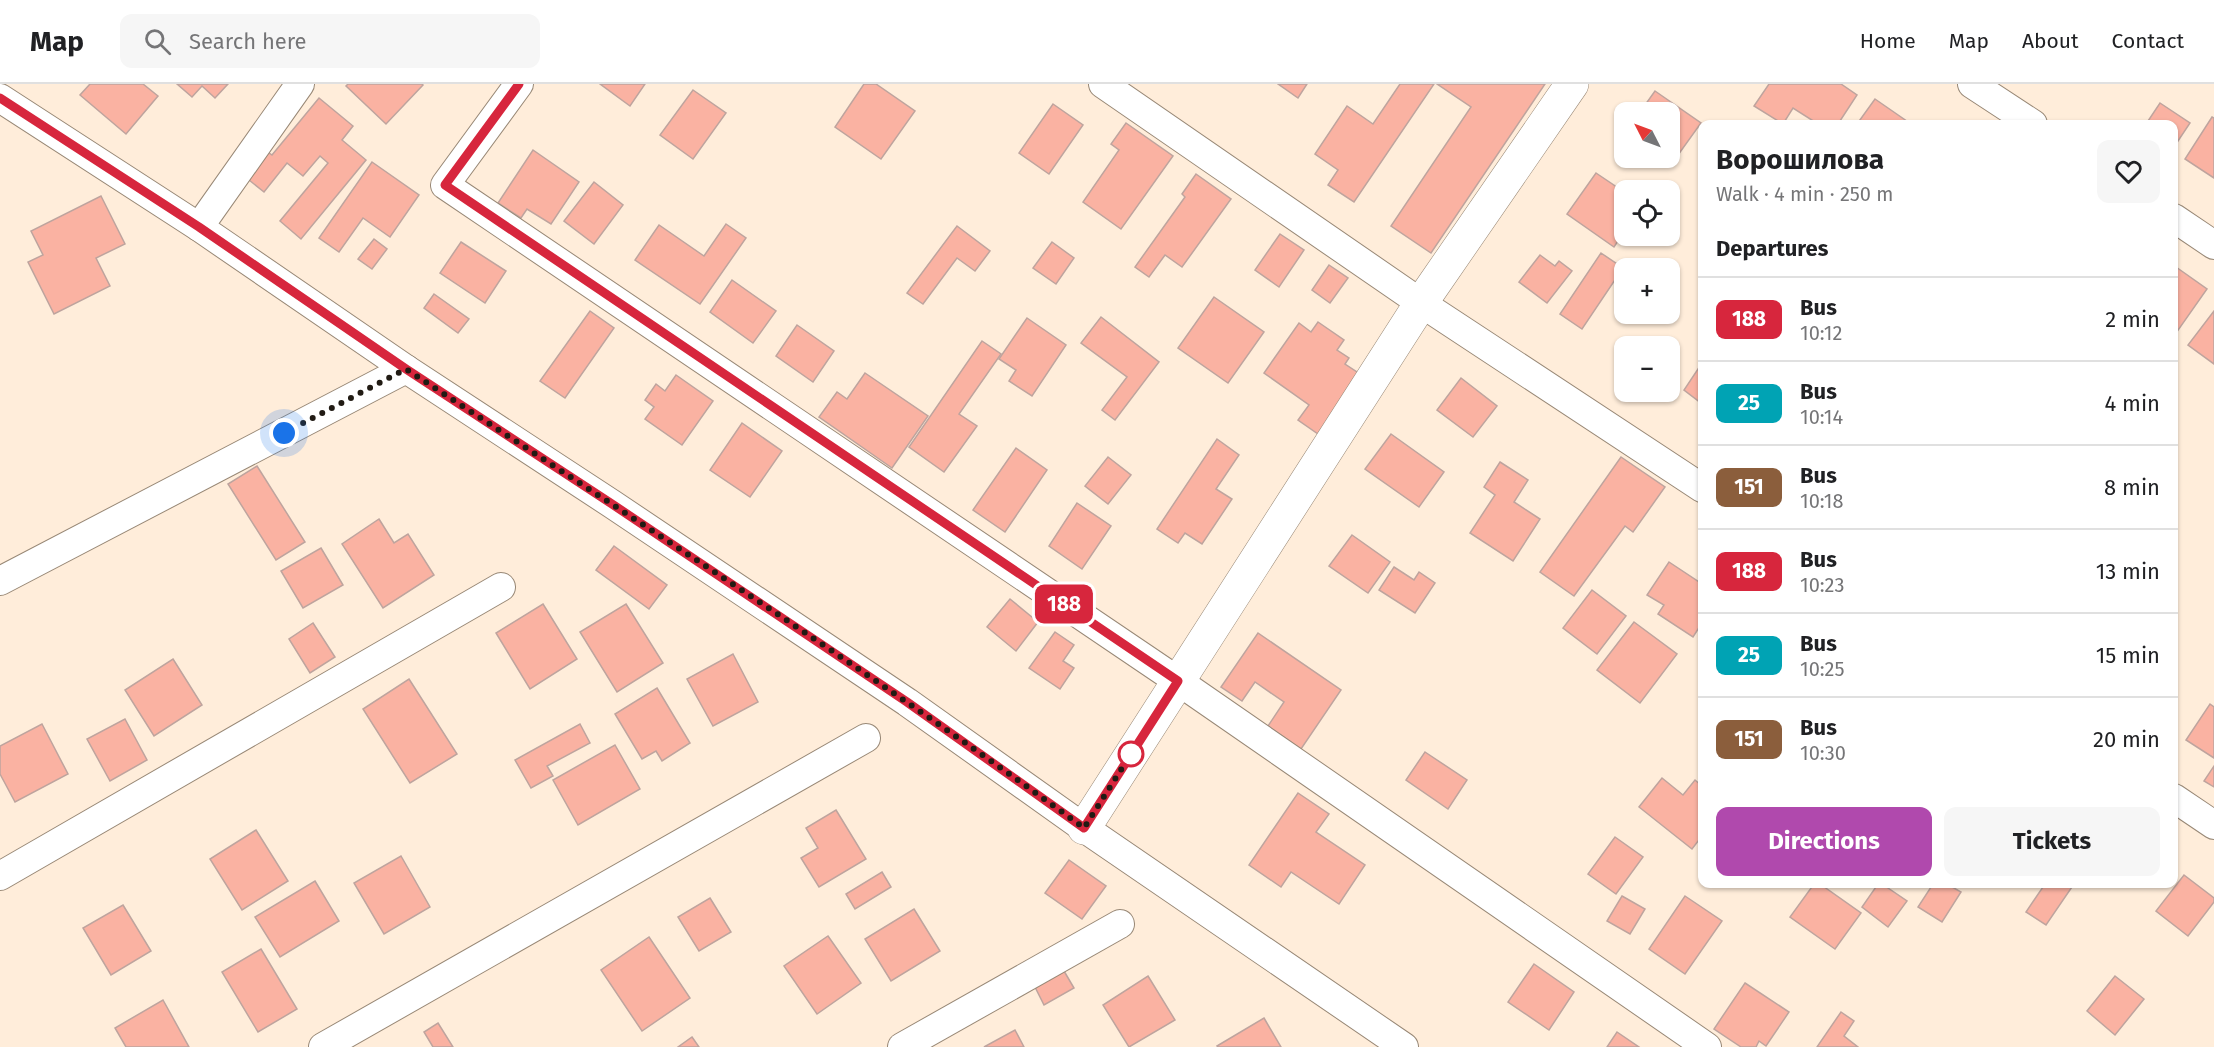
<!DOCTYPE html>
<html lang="en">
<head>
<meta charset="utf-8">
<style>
  body { margin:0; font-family:"Fira Sans",sans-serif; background:#f6f6f6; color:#202124; height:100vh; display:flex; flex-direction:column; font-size:22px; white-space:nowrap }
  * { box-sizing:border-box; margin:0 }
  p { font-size:20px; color:#757577 }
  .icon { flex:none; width:33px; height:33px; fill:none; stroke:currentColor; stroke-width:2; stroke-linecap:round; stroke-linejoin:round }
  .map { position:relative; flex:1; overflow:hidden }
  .drawer { position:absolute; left:1698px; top:36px; width:480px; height:768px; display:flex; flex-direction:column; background:#fff; border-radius:12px; box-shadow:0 2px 4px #0004 }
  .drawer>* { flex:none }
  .badge { padding:0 12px; border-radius:9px; font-size:21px; line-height:39px }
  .needle { width:39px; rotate:312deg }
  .tools { position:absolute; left:1614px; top:18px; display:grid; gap:12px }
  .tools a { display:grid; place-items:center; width:66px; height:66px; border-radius:12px; background:#fff; box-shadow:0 2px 4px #0004; font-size:30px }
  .you { position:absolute; width:30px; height:30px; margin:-15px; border:4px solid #fff; border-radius:50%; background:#1a73e8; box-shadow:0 0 0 9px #1a73e833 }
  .map>.badge { position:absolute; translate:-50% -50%; box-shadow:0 0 0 3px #fff }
  h2 { padding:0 18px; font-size:22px; line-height:54px }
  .round { display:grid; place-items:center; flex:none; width:63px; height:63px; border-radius:12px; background:#f6f6f6 }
  .overview { display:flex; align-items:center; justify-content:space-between; height:102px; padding:0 18px }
  h1 { font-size:28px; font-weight:700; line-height:45px }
  .action { display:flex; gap:12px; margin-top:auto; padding:12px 18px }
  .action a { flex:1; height:69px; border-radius:12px; background:#b049ad; color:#fff; font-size:24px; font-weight:700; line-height:69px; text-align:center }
  .action a+a { background:#f6f6f6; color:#202124 }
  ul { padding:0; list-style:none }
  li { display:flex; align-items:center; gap:18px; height:84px; padding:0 18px; border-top:2px solid #e0e0e0 }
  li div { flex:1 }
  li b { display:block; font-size:22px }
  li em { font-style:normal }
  li .badge { min-width:66px; font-weight:700; text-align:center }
  header { display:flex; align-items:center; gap:36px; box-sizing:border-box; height:84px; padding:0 30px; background:#fff; border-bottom:2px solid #e0e0e0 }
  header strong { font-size:28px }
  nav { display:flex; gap:33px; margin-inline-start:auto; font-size:21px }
  .search { width:420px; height:54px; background:#f6f6f6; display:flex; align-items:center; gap:15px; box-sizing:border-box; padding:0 21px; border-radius:12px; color:#757577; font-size:22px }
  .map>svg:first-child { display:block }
</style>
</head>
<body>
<header>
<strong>Map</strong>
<div class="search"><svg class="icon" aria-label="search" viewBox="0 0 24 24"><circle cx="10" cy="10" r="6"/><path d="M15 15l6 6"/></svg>Search here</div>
<nav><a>Home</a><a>Map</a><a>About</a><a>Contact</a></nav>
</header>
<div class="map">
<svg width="2214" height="963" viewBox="0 0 2214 963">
  <rect width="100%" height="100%" fill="#ffedda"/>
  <!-- building -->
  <g fill="#fab2a2" stroke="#bea49e" stroke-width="1.5">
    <path d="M90,0H143L158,12L126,50L80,11Z"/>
    <path d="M177,0H228L215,14L202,2L192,13Z"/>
    <path d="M348,0H422L423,1L386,40L346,2Z"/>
    <path d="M600,0H645L630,22Z"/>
    <path d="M864,0H876L915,27L881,75L835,43Z"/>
    <path d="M1278,0H1307L1298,14Z"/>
    <path d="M1400,0H1434L1354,118L1328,101L1338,86L1315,70L1347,22L1373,40Z"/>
    <path d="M1437,0H1545L1431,169L1391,142L1471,23Z"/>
    <path d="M1769,0H1841L1857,11L1838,40H1818L1793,24L1783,40L1754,22Z"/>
    <path d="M693,6L726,29L693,75L660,51Z"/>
    <path d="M1655,7L1701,39L1673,78L1667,74H1670V28H1640Z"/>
    <path d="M319,14L353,42L342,56L366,76L301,155L280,137L328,79L320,72L303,92L287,79L264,108L244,92L265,66L272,71Z"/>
    <path d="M1875,15L1911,40H1857Z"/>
    <path d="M2160,19L2190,39L2174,63V40H2146Z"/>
    <path d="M1053,20L1083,41L1049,90L1019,69Z"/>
    <path d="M2212,33L2214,34V94L2185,75Z"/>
    <path d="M1126,39L1173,72L1121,145L1083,118L1119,66L1111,60Z"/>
    <path d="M533,66L579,98L551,140L527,125L521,134L498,119Z"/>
    <path d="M372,78L419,111L390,153L363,134L339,168L319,154Z"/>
    <path d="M1596,89L1624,108V148L1614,163L1567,130Z"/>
    <path d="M1196,90L1231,115L1182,183L1165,171L1149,193L1135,183L1185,113L1182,110Z"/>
    <path d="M594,98L623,121L594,160L564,137Z"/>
    <path d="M101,112L125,160L96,174L110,202L54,230L28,178L43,171L31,147Z"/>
    <path d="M726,140L746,154L700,220L635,176L659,141L704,172Z"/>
    <path d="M957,142L990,167L975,187L957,174L923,220L907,209Z"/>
    <path d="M1280,150L1304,166L1279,203L1255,186Z"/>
    <path d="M374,155L387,165L372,185L358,175Z"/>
    <path d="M461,158L506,187L485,219L440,189Z"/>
    <path d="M1052,158L1074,174L1056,200L1033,184Z"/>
    <path d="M1601,169L1623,184L1582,245L1560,230Z"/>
    <path d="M1540,171L1555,182L1559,177L1572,187L1547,219L1519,198Z"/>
    <path d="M1329,181L1348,194L1330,219L1312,206Z"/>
    <path d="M2176,183L2207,205L2174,252V187Z"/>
    <path d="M732,196L776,227L753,259L710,228Z"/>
    <path d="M434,210L469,235L458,249L424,224Z"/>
    <path d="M1214,213L1264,248L1228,299L1178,264Z"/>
    <path d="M590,227L614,244L565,314L540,297Z"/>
    <path d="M2214,227V280L2188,261Z"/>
    <path d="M1101,233L1159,278L1115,336L1102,326L1127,293L1081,259Z"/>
    <path d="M1027,234L1066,261L1032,312L1009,297L1016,286L999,275Z"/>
    <path d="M1318,238L1344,256L1337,266L1349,274L1345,280L1360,290L1318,350L1298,336L1309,321L1264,289L1299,239L1311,248Z"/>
    <path d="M797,241L834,267L813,298L776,272Z"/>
    <path d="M982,257L1001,270L959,330L977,342L944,388L909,363Z"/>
    <path d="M1702,279V317L1701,319L1684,306Z"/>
    <path d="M865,289L928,332L892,384L819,333L837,308L847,315Z"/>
    <path d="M676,291L713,317L682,361L645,335L654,323L645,316L656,300L665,307Z"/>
    <path d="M1461,294L1497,322L1473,353L1437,326Z"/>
    <path d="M742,339L782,367L750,413L710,386Z"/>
    <path d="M1391,350L1444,388L1419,423L1365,385Z"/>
    <path d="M1217,355L1239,371L1216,405L1232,415L1202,460L1185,449L1178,459L1157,445Z"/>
    <path d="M1016,364L1047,386L1005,448L973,426Z"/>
    <path d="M1108,373L1131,391L1108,420L1085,402Z"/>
    <path d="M1621,373L1665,403L1633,448L1625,442L1574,512L1540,488Z"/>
    <path d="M1500,378L1528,396L1514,418L1540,435L1513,477L1470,449L1495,411L1484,403Z"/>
    <path d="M257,382L305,458L276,476L228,400Z"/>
    <path d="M1077,419L1111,442L1082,485L1049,462Z"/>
    <path d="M379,435L394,459L408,450L434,491L383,524L342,460Z"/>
    <path d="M1352,451L1390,478L1368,509L1329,482Z"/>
    <path d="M614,462L667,501L649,525L596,486Z"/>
    <path d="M321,464L343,501L303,524L281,487Z"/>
    <path d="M1669,478L1702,500V539L1693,553L1658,530L1664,521L1647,511Z"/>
    <path d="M1394,483L1414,496L1419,488L1435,499L1415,529L1379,506Z"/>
    <path d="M1592,506L1626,532L1597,570L1563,544Z"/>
    <path d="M1010,515L1038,538L1016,567L987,543Z"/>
    <path d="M543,520L577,575L530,605L496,549Z"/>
    <path d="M626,520L663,579L617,608L580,548Z"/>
    <path d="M1634,538L1677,570L1640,619L1597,586Z"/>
    <path d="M313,539L335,573L310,589L289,555Z"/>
    <path d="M1055,548L1074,561L1063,577L1074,584L1060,605L1029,584Z"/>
    <path d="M1258,549L1341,606L1301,665L1268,642L1284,618L1255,598L1242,617L1221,603Z"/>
    <path d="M733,570L758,618L713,642L687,595Z"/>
    <path d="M173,575L202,621L154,652L125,606Z"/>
    <path d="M409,595L457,670L410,699L363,625Z"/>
    <path d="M657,604L690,659L662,677L656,667L642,675L615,630Z"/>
    <path d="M2210,620L2214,623V674L2186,656Z"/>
    <path d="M125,635L147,676L110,697L87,655Z"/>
    <path d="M42,640L68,690L15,718L0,690V662Z"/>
    <path d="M580,640L590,659L547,682L553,692L531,704L515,676Z"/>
    <path d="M615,661L640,705L578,741L553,696Z"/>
    <path d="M1425,668L1467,696L1448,725L1406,696Z"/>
    <path d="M2214,682V703L2204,697Z"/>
    <path d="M1662,694L1683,711L1695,696L1702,702V752L1692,765L1639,723Z"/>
    <path d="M1298,709L1329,730L1316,748L1365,781L1339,820L1291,788L1281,803L1249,781Z"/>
    <path d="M836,726L866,775L819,803L801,774L818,764L806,744Z"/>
    <path d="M256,746L288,797L242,826L210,775Z"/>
    <path d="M1615,753L1643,773L1616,810L1588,790Z"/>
    <path d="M401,772L430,823L384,850L354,799Z"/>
    <path d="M1069,776L1106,802L1082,835L1045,809Z"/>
    <path d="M882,788L891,803L855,825L846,810Z"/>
    <path d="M2184,791L2214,814V818L2188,852L2156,827Z"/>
    <path d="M315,797L339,837L280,873L255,833Z"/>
    <path d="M1814,800H1820L1861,829L1835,865L1790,833Z"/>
    <path d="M1878,800H1882L1907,817L1888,843L1862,823Z"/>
    <path d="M1933,800H1947L1961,808L1942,838L1918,823Z"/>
    <path d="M2045,800H2074L2046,841L2026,828Z"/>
    <path d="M1622,812L1645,825L1630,850L1607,837Z"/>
    <path d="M1685,812L1722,837L1685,890L1649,865Z"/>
    <path d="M710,814L731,848L699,867L678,833Z"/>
    <path d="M123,821L151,867L111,891L83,844Z"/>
    <path d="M914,825L940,867L891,897L865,855Z"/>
    <path d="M828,852L861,899L817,930L784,882Z"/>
    <path d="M649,853L690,914L642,947L601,886Z"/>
    <path d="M261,865L297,925L258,948L222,888Z"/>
    <path d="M1534,880L1574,908L1549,946L1508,918Z"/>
    <path d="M1064,887L1074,904L1044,921L1035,903Z"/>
    <path d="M1148,892L1175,936L1129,963L1103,921Z"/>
    <path d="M2115,892L2144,915L2115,951L2087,927Z"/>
    <path d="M1745,899L1789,928L1766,962L1759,957L1756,963H1741L1714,945Z"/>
    <path d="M163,916L189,963H126L115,944Z"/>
    <path d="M1841,928L1854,937L1844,952L1858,963H1817Z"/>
    <path d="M1264,934L1281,963H1218L1217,962Z"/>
    <path d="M438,939L453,963H433L424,948Z"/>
    <path d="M1015,946L1024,963H984Z"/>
    <path d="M1617,948L1639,963H1607Z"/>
    <path d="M692,953L699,963H678Z"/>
  </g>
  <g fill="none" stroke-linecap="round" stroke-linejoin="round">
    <defs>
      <g id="street">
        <path d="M519,0L445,101L1178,597L1707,963"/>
        <path d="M1103,0L1421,219L1702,404"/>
        <path d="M1972,0L2033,40"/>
        <path d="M0,14L199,143L406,285L612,420L907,618L1084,744L1404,963"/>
        <path d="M2174,134L2214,161"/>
        <path d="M199,143L300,0"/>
        <path d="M0,497L406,285"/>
        <path d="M2174,714L2214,741"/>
        <path d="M0,792L501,503"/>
        <path d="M323,963L866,654"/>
        <path d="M902,963L1120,840"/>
      </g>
      <path id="secondary" d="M1084,744L1421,219L1572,0"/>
    </defs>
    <!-- street casing -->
    <use href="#street" stroke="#988876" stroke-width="30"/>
    <!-- secondary casing -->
    <use href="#secondary" stroke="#988876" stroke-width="34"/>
    <!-- street -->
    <use href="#street" stroke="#fff" stroke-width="28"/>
    <!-- secondary -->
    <use href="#secondary" stroke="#fff" stroke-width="33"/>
  </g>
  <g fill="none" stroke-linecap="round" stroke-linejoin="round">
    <defs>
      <path id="line" d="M0,14L199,143L406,285L612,420L907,618L1084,744L1178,597L445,101L519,0"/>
    </defs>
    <!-- line casing -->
    <use href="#line" stroke="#fff" stroke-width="14"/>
    <!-- line -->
    <use href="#line" stroke="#d7263d" stroke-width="9"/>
    <!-- walk -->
    <path stroke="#211b14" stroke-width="6" stroke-dasharray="0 10.8" d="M284,349L406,285C634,435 864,583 1084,744L1131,670"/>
  </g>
  <!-- markers -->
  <circle fill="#fff" stroke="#d7263d" stroke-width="3" cx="1131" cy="670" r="12"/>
</svg>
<div class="tools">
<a><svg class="needle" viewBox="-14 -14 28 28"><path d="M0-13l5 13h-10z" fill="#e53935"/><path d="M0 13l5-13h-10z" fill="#757577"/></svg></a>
<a><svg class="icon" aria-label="locate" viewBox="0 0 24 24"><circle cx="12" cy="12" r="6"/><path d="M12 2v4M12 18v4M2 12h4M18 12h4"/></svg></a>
<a>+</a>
<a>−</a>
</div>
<div class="you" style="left:284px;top:349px"></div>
<b class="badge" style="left:1064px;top:520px;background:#d7263d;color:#fff">188</b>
<section class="drawer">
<div class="overview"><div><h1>Ворошилова</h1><p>Walk · 4 min · 250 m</p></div><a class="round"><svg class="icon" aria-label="heart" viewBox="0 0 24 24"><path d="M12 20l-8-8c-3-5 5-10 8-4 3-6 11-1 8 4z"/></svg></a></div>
<h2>Departures</h2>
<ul>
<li><span class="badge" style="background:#d7263d;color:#fff">188</span><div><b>Bus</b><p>10:12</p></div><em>2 min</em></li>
<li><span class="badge" style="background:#00a3b4;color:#fff">25</span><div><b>Bus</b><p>10:14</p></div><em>4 min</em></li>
<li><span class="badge" style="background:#8b5e3c;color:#fff">151</span><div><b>Bus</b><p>10:18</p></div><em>8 min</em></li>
<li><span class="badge" style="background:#d7263d;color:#fff">188</span><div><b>Bus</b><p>10:23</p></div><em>13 min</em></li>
<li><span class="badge" style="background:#00a3b4;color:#fff">25</span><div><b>Bus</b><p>10:25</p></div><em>15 min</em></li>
<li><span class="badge" style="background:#8b5e3c;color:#fff">151</span><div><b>Bus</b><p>10:30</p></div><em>20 min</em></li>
</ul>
<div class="action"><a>Directions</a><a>Tickets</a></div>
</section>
</div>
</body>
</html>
